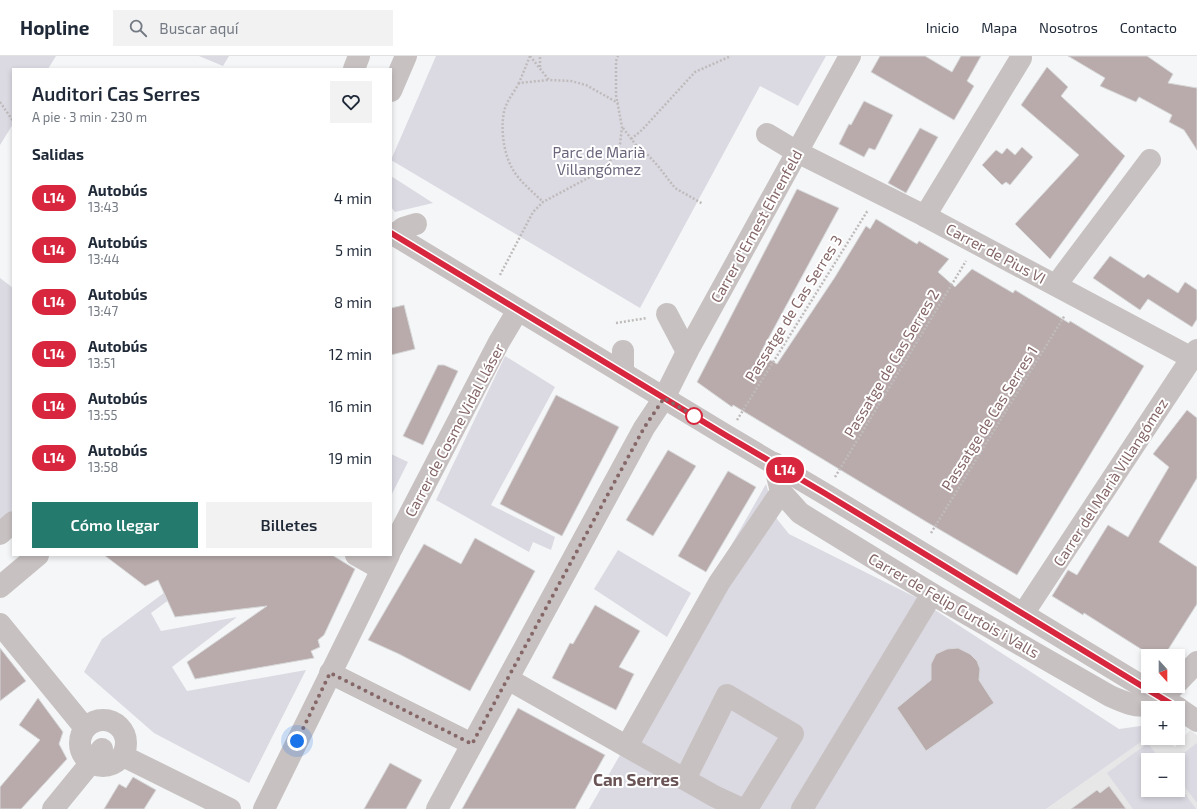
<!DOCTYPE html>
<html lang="es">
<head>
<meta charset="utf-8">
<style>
  body { margin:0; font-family:"Exo 2",sans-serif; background:#f2f2f3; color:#1f2937; height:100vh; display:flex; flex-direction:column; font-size:15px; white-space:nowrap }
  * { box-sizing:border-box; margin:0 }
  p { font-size:13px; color:#747a83 }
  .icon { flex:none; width:22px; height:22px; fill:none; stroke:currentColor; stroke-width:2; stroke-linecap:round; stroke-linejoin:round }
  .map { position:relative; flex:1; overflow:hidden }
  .panel { position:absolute; left:12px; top:12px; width:380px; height:488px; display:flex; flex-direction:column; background:#fff; border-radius:0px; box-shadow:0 2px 6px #0003 }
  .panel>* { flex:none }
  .badge { padding:0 8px; border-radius:13px; font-size:14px; line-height:26px }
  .needle { width:26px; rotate:159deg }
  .controls { position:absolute; left:1141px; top:593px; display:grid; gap:8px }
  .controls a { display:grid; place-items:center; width:44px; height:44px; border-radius:0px; background:#fff; box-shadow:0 2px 6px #0003; font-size:20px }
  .you { position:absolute; width:20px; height:20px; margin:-10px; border:3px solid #fff; border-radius:50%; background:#1a73e8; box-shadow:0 0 0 6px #1a73e833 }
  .map>.badge { position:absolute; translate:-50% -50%; box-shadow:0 0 0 2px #fff }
  h2 { padding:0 20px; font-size:15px; line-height:36px }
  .round { display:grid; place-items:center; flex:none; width:42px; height:42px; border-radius:0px; background:#f2f2f3 }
  .summary { display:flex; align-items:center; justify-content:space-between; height:68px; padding:0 20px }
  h1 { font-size:19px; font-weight:600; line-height:30px }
  .action { display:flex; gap:8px; margin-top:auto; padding:8px 20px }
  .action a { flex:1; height:46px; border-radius:0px; background:#247b6d; color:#fff; font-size:16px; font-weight:600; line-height:46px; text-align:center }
  .action a+a { background:#f2f2f3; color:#1f2937 }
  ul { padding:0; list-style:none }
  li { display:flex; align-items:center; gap:12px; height:52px; padding:0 20px }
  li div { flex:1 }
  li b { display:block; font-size:15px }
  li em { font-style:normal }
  li .badge { min-width:44px; font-weight:700; text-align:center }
  header { display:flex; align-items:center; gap:24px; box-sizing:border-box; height:56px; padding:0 20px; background:#fff; border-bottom:1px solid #e0e1e3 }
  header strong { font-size:19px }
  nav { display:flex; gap:22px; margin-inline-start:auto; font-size:14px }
  .search { width:280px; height:36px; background:#f2f2f3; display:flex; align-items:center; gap:10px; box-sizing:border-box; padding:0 14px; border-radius:0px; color:#747a83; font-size:15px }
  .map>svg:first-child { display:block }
</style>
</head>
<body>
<header>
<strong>Hopline</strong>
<div class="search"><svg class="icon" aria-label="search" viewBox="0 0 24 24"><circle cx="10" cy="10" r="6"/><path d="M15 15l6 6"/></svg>Buscar aquí</div>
<nav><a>Inicio</a><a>Mapa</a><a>Nosotros</a><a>Contacto</a></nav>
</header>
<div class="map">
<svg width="1197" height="753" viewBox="0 0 1197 753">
  <rect width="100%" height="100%" fill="#f4f6f7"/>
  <!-- built -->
  <path fill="#e7e7e8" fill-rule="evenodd" d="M1190,674L1197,679V753H1046L1148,681L1163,682L1175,691ZM1148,704H1178V734H1148Z"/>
  <!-- green -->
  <g fill="#dbdae3">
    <path d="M0,0H56L48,13H13V68L0,89Z"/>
    <path d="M199,0H229L223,10Z"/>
    <path d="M436,0H826L798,50L760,30L640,252L391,104Z"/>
    <path d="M391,120L433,147L395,156L391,151Z"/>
    <path d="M0,222L13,232V454L0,466Z"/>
    <path d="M505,300L555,331L491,449L555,481L551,494L533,486L529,496L436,444Z"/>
    <path d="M391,398L408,406L391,440Z"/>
    <path d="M766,428L777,463L789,478L915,541L1119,673L1148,669V681L1046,753H589L620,699L626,675Z"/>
    <path d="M618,494L691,537L667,581L594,533Z"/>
    <path d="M214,511L151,557L161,575L237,561L172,611L187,635L306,614L249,727L154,677L84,616L102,583L192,516Z"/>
    <path d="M1148,687L1160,704H1148V734H1178V728L1196,753H1133L1107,717Z"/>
    <path d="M1197,687V747L1178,722V704H1174Z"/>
  </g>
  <!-- building -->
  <g fill="#b9abac" stroke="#d7d8d9">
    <path d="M880,0H925L952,16L961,0H981L967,25L974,30L954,64L871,16Z"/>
    <path d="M1068,0H1147L1173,18L1168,27L1197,32V94L1184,74L1169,66L1172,59L1139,41L1136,46L1100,30L1105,22Z"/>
    <path d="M1047,11L1068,31L1061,40L1125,100L1050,203L1015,168L1079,99L1021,49Z"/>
    <path d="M864,45L893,59L875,94L869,92L864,101L839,88L849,68L851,69Z"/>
    <path d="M920,72L938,81L906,137L888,127Z"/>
    <path d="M1022,91L1033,101L1010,129L1006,126L1002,129L982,109L996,94L1002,98L1007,92L1015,99Z"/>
    <path d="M797,133L839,152L760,298L777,308L835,221L866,170L870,173L876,163L917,188L919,185L949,203L938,216L955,231L972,213L1013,237L1015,234L1069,267L1070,265L1144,310L1017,519L925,465L733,349L732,351L697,326Z"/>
    <path d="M1110,200L1144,222L1148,218L1178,237L1185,226L1197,234V263L1192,271L1148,243L1140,254L1093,222Z"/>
    <path d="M404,249L415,293L391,299V252Z"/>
    <path d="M438,309H444L458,315L423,389L403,380Z"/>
    <path d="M556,339L619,371L562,480L500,448Z"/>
    <path d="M1187,354L1197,362V422L1159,486L1197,511V548L1164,600H1152L1084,557L1083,559L1052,540L1068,514L1077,519L1108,469L1128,481L1169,411L1153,398Z"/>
    <path d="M668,394L696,410L653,480L626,464Z"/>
    <path d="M728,415L756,431L706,516L678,500Z"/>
    <path d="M475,482L535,515L470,635L399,598L368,584L424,488L461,508Z"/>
    <path d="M104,499H332L355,513L324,579L318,584L320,591L311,595L314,602L195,623L187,606L267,550L175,561L158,524L145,530Z"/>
    <path d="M595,549L640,575L619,611L634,618L616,654L552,622L570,587L573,588Z"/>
    <path d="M0,592L26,625L0,645Z"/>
    <path d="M958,592L970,598L977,605L980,613L979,624L994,647L926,695L897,652L931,624V608L936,598L947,593Z"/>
    <path d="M38,642L63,676L59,688L67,703L21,753H0V731L40,684L19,669Z"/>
    <path d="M518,652L605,699L575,753H462Z"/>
    <path d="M390,707L422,724L406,753H364Z"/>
    <path d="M133,721L156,734L144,753H104L119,728L126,732Z"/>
    <path d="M1109,730L1126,753H1071L1097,734L1100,737Z"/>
  </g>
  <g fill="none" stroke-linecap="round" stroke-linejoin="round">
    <!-- path -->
    <g stroke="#c0bbbb" stroke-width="2.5" stroke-dasharray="2 2" stroke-linecap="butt">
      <path d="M530,0L549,24L571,25L586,29L618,47"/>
      <path d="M530,0L519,27L549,24"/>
      <path d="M540,11V0"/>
      <path d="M519,27C515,35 508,43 505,52C500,69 503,96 512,112C518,124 533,136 543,146"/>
      <path d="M0,46L13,65"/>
      <path d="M623,72L639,93"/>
      <path d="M631,83L642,74L695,16L731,0"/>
      <path d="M617,94L639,93L648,99L658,110L675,132L703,148"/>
      <path d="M500,219L533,156L543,146L601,115L612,103L620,88L622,71L616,39V5L618,0"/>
      <path d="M616,267L647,262"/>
      <path d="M737,364L868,154"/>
      <path d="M835,421L966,205"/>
      <path d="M931,477L1065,259"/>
    </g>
    <!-- minor -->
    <g stroke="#c8c1c1" stroke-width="22">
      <path d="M354,13L359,0"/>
      <path d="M391,35L406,0"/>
      <path d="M767,78L797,96L925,160L1192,302"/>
      <path d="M925,160L1021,2"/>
      <path d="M391,177L727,380L825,438L1178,652"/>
      <path d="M395,179L403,172L416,168"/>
      <path d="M1056,229L1150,104"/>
      <path d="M667,258L687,296"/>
      <path d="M623,295V317"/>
      <path d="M774,407L781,436L800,457L932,538L1110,640C1141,654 1151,655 1174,630"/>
      <path d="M0,478L13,466"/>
      <path d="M391,494L499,286L518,254"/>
      <path d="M356,499L381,513"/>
      <path d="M0,531L38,499"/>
      <path d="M1023,558L1197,294"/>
      <path d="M0,568L85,672"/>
      <path d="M330,617L472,688"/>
      <path d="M508,623L714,740L742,753"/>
      <path d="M1178,626L1197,606"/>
      <path d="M1178,652L1197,665"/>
      <circle cx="103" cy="687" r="23"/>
      <path d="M627,690L719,527L781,436"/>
      <path d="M123,700L230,753"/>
      <path d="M685,723L727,639L793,678L747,753"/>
      <path d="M53,753L102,693"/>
      <path d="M264,753L389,499"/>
      <path d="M437,753L644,372L664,342L687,296L850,0"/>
      <path d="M802,753L932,538"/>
    </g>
  </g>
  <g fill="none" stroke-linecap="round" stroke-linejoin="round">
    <defs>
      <path id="line" d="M391,177L727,380L826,438L1178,652"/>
    </defs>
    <!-- line casing -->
    <use href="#line" stroke="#fff" stroke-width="9"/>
    <!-- line -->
    <use href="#line" stroke="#d7263d" stroke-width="6"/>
    <!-- walk -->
    <path stroke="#856768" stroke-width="4" stroke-dasharray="0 7.2" d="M297,685L330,617L472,688L644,372L664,342L694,360"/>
  </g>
  <!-- markers -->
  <circle fill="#fff" stroke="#d7263d" stroke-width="2" cx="694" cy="360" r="8"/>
  <g text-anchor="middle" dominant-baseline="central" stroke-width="4" stroke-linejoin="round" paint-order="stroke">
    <!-- park labels -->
    <g font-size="15" fill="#6c657c" stroke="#fff">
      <text x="599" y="96">Parc de Marià<tspan x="599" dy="17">Villangómez</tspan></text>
    </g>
    <!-- street labels -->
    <g font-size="15" fill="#856768" stroke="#fff">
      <text transform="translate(756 170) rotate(-61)">Carrer d'Ernest Ehrenfeld</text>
      <text transform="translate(996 197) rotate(28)">Carrer de Pius VI</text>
      <text transform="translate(793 252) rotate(-58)">Passatge de Cas Serres 3</text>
      <text transform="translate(891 307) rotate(-59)">Passatge de Cas Serres 2</text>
      <text transform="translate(989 362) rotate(-58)">Passatge de Cas Serres 1</text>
      <text transform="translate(454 374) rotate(-62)">Carrer de Cosme Vidal Lláser</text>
      <text transform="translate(1110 426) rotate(-57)">Carrer del Marià Villangómez</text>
      <text transform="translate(954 549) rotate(30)">Carrer de Felip Curtois i Valls</text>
    </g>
    <!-- quarter labels -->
    <g font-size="17" font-weight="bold" fill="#6a5456" stroke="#fff">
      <text x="636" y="723">Can Serres</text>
    </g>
  </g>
</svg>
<div class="controls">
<a><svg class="needle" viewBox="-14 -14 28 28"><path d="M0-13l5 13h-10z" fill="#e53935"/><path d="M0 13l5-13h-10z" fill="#747a83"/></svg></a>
<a>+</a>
<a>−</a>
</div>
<div class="you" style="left:297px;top:685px"></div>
<b class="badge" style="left:785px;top:414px;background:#d7263d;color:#fff">L14</b>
<section class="panel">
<div class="summary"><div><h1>Auditori Cas Serres</h1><p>A pie · 3 min · 230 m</p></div><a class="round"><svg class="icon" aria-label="heart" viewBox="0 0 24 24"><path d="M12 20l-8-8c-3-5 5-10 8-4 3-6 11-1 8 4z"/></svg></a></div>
<h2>Salidas</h2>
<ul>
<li><span class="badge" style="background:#d7263d;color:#fff">L14</span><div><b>Autobús</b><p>13:43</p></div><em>4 min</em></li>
<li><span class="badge" style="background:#d7263d;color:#fff">L14</span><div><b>Autobús</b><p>13:44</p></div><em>5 min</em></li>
<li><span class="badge" style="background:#d7263d;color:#fff">L14</span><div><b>Autobús</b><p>13:47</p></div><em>8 min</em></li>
<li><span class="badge" style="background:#d7263d;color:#fff">L14</span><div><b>Autobús</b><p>13:51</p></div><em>12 min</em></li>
<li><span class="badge" style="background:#d7263d;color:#fff">L14</span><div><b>Autobús</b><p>13:55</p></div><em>16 min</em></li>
<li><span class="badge" style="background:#d7263d;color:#fff">L14</span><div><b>Autobús</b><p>13:58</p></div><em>19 min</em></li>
</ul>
<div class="action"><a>Cómo llegar</a><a>Billetes</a></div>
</section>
</div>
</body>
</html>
